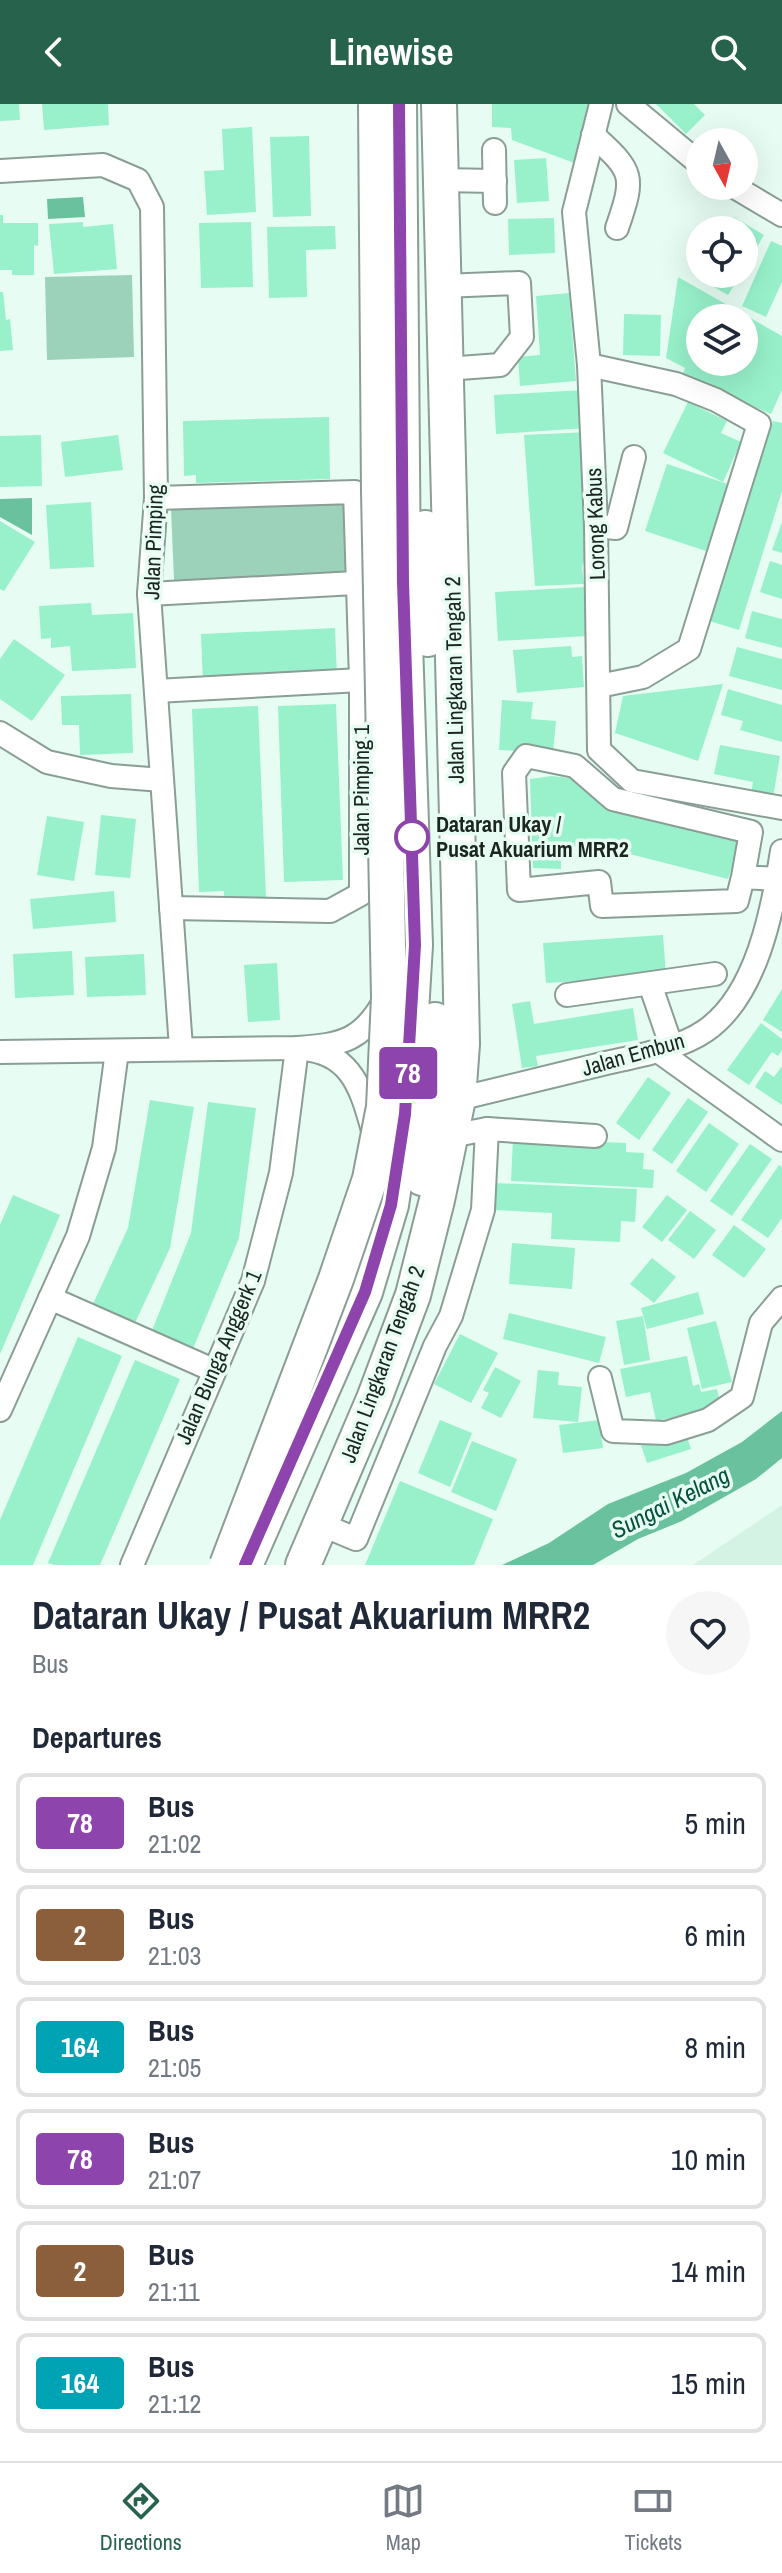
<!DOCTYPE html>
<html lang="en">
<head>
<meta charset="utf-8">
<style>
  body { margin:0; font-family:"Archivo Narrow",sans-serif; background:#f6f6f7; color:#1f2937; height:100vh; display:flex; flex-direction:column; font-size:30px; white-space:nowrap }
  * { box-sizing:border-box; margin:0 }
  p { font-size:26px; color:#747a83 }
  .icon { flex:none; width:44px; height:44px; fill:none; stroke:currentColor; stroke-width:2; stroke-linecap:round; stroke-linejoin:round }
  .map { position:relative; height:1461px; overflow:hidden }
  .side { display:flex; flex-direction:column; background:#fff; flex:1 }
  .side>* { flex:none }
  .badge { padding:0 16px; border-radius:6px; font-size:28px; line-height:52px }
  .needle { width:52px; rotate:172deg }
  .buttons { position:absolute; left:686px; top:24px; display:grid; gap:16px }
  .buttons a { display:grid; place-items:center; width:72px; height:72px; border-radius:50%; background:#fff; box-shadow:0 8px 32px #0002; font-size:40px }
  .map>.badge { position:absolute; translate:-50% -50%; box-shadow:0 0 0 4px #fff }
  h2 { padding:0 32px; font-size:30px; line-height:72px }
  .round { display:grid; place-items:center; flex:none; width:84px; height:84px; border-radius:42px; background:#f6f6f7 }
  .overview { display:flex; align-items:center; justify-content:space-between; height:136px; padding:0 32px }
  h1 { font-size:38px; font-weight:800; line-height:60px }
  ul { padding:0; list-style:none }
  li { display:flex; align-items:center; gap:24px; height:100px; margin:0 16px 12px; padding:0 16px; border:4px solid #e0e1e3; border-radius:12px }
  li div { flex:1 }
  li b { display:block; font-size:30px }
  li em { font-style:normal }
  li .badge { min-width:88px; font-weight:700; text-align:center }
  header { display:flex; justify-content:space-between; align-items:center; height:104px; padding:0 32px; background:#27624c; color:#fff; font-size:36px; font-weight:800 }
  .menu { display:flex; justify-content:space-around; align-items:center; height:112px; border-top:2px solid #e0e1e3; background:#fff; font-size:22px; color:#747a83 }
  .menu a { display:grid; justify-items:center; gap:4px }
  .menu .active { color:#27624c }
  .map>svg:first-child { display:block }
</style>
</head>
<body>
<header><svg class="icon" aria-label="back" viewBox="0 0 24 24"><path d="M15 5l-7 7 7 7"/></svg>Linewise<svg class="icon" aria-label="search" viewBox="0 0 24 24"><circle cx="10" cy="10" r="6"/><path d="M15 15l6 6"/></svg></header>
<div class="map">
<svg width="782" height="1461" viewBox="0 0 782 1461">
  <rect width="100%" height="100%" fill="#e7fdf3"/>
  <!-- built -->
  <path fill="#d5f3e5" d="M782,1401V1461H693Z"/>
  <!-- green -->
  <g fill="#9dd2ba">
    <path d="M132,171L134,253L47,256L45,173Z"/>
    <path d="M346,399L349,471L174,476L171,405Z"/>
  </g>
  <!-- water -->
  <g fill="#69c19e">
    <path d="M83,93L85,113L48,115L47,95Z"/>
    <path d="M32,394V431L0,413V395Z"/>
    <path d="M782,1307V1354L756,1375L682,1417L638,1435L593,1461H502L549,1439L608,1400L686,1369L713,1354L742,1338Z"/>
  </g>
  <!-- building -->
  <g fill="#98f1cb" fill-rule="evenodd">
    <path d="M0,0H19L20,16L0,17Z"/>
    <path d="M42,0H108L109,21L44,26Z"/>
    <path d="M492,0H590L577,60L512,36L511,24L492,23Z"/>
    <path d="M656,0H694L705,11L686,30Z"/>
    <path d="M252,23L256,108L207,111L204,67L224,66L222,25Z"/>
    <path d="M309,32L311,112L273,113L270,33Z"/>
    <path d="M546,54L549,97L517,99L514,56Z"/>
    <path d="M0,111H3V119H38V142L34,141V171H12V166H0Z"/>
    <path d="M734,113L764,131L744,165V126H727Z"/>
    <path d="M554,114L555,149L509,151L508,115Z"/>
    <path d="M83,118V123L113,120L117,165L54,170L49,120Z"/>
    <path d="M251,118L253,183L201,184L199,119Z"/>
    <path d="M335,122L336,145L306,146L307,193L269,194L267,123Z"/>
    <path d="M771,137L782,142V178L766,213L742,202Z"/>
    <path d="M701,170H741L728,191L698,174Z"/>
    <path d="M678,173L782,232V286L771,310L682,272L685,264L666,254ZM700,214H744V258H700Z"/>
    <path d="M0,188H3L6,216L10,215L13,246L0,247Z"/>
    <path d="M569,189L576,277L520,282L518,253L540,251L536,192Z"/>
    <path d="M624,210L661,211L660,252L623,251Z"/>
    <path d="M584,286L587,324L496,330L494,291Z"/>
    <path d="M688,298L727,317L721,329L741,338L723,378L663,349Z"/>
    <path d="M329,313L330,375L196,379V371L184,372L183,317Z"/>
    <path d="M773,317L782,319V387L739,526L706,516L765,323L771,324Z"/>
    <path d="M589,328L592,433L582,463L584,480L535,482L524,331Z"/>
    <path d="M41,331L42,382L0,383V332Z"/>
    <path d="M118,331L123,366L65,373L61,338Z"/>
    <path d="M667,360L728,380L706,447L645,427Z"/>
    <path d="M91,398L94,463L50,465L46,401Z"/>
    <path d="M0,417L35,438L4,487L0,485Z"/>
    <path d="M782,418V449L772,446Z"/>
    <path d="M770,457L782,461V495L760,488Z"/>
    <path d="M585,483L587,532L498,537L495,488Z"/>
    <path d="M91,499L92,511L133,509L136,564L72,567L70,542L51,544V534L41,535L39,502Z"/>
    <path d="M752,507L782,515V544L745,534Z"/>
    <path d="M335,524L337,574L203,580L201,530Z"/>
    <path d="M14,535L65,571L32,617L0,595V555Z"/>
    <path d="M571,542L572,553L582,552L584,583L517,589L513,546Z"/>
    <path d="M737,543L782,555V586L729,572Z"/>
    <path d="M723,580L698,657L615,629L623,592Z"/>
    <path d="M728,585L782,601V638L740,626L743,617L721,611Z"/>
    <path d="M131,590L133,649L80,651L79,621H62L61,592Z"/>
    <path d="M502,596L533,598L531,615L556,617L553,649L499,646Z"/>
    <path d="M336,600L343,776L284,778L278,602Z"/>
    <path d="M258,602L266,794L224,796V787L199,788L192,605Z"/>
    <path d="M720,641L780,652L773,694L751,690L753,678L714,670Z"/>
    <path d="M552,672L586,676L744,728L728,775L598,742L561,743V765L533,764L530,675Z"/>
    <path d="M101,711L136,715L130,774L95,771Z"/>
    <path d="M47,712L84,718L74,777L37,771Z"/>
    <path d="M114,787L116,818L33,825L30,795Z"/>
    <path d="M663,831L666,872L546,879L543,839Z"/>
    <path d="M72,847L74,891L15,894L13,850Z"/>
    <path d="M144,850L146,891L87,893L85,853Z"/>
    <path d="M277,859L280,916L248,918L244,861Z"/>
    <path d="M782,885V928L763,916Z"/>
    <path d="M530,897L534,920L633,904L638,936L536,952L538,962L522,964L512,900Z"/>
    <path d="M761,919L782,935V946L778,952L772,948L749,981L727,966Z"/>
    <path d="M782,962V1001L755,983L765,967L774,973Z"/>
    <path d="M648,973L671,989L639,1036L616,1019Z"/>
    <path d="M688,994L708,1008L672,1060L652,1046Z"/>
    <path d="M150,996L194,1003L170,1144L134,1221L92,1202L128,1124Z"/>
    <path d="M208,998L256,1004L239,1134L192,1247L151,1229L191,1129Z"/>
    <path d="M709,1019L739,1040L706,1088L676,1067Z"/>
    <path d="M513,1034L626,1039V1048L644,1049L643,1065L654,1066L653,1084L511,1077Z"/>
    <path d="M750,1040L772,1055L732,1112L710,1097Z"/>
    <path d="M779,1061L782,1063V1114L768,1134L741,1116Z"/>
    <path d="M495,1079L637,1085L635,1118L621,1117L620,1138L551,1135L552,1109L493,1106Z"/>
    <path d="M13,1091L60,1111L0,1250V1121Z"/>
    <path d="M667,1091L687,1106L662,1138L642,1123Z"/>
    <path d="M690,1107L716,1126L694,1155L668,1136Z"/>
    <path d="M734,1121L766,1145L744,1174L712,1151Z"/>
    <path d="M512,1139L575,1144L572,1185L509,1180Z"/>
    <path d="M652,1154L676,1173L654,1199L630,1180Z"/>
    <path d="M698,1188L704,1210L647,1225L641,1204Z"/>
    <path d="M509,1209L606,1233L599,1259L503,1235Z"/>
    <path d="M643,1212L650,1256L624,1261L616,1217Z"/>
    <path d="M716,1217L732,1278L702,1285L687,1224Z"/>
    <path d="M460,1230L498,1249L471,1299L434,1280Z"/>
    <path d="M78,1233L122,1252L33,1461H0V1416Z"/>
    <path d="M687,1252L693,1282L699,1280L701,1288L717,1285L721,1303L656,1317L650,1288L626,1293L620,1265Z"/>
    <path d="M135,1256L180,1275L100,1461H54L48,1459Z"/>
    <path d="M495,1263L521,1277L501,1314L481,1304L489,1289L483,1286Z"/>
    <path d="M538,1266L559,1268L558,1281L582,1283L578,1318L533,1314Z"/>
    <path d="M440,1316L472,1329L450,1383L418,1369Z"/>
    <path d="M599,1316L603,1344L563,1349L559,1321Z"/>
    <path d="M685,1327L691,1345L647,1359L641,1341Z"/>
    <path d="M472,1337L517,1355L496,1407L451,1388Z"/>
    <path d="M400,1377L493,1415L474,1461H365Z"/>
  </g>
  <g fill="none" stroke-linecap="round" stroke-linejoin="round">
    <defs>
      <g id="minor">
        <path d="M601,0L574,108L589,261L596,422L599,646L632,677L782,704"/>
        <path d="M628,0L700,60"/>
        <path d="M593,31C634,68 635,72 617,124"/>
        <path d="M494,46L495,99"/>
        <path d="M0,67L103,61L138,76L152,103L156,394L149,490L181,944"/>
        <path d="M441,76L495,77"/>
        <path d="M733,82L782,111"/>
        <path d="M444,182L519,179L522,233L500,261L446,265"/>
        <path d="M589,261L676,280L716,296L759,320L689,545L643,573L599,582"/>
        <path d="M156,394L355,388L361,576V790L330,807L171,804"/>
        <path d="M596,422L616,424L634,353"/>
        <path d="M149,490L356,479"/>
        <path d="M156,587L361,576"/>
        <path d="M0,629L47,658L111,672L162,676"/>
        <path d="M743,773L751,728L613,695L575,662L526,652L514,669L519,786L599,778L602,802L737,797L743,773L778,775"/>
        <path d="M650,880L671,941"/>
        <path d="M567,891L715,870"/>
        <path d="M310,946C355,953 363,992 374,1030"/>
        <path d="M658,947L782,1036"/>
        <path d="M0,948L297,944C342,941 363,937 386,894"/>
        <path d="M458,995C508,983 557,971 606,959C637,952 679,945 705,927C757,892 773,805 782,747"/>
        <path d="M451,1032L487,1025L595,1032"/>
        <path d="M50,1194L213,1266"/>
        <path d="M600,1274L613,1327L666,1329L708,1316L742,1293L761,1219L782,1194"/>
        <path d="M0,1306L78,1132L104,1044L117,947"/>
        <path d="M320,1420L356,1435L435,1242L451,1212L483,1106L487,1025"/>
        <path d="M132,1461L253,1177L281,1069L297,944"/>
      </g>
      <g id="highway">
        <path d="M425,424L428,535"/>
        <path d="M422,1074L432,980L435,916"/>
        <path d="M245,1461L365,1188L391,1101L405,1010L415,841L403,478L399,0"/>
        <path d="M303,1461L374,1295L413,1191L437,1096L458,995L462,940L459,792L439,0"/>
      </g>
    </defs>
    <!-- minor casing -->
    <use href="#minor" stroke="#8a9e95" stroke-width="26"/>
    <!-- highway casing -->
    <use href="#highway" stroke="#8a9e95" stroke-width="38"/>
    <!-- minor -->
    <use href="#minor" stroke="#fff" stroke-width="22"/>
    <!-- highway -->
    <use href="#highway" stroke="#fff" stroke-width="34"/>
    <defs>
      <path id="highway-bridge" d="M227,1461L336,1175L370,1075L384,1003L389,893L379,387L376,0"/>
    </defs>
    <!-- highway-bridge casing -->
    <use href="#highway-bridge" stroke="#8a9e95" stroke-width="38" stroke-linecap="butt"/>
    <!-- highway-bridge -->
    <use href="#highway-bridge" stroke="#fff" stroke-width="34"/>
  </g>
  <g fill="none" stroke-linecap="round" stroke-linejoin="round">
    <defs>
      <path id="line" d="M245,1461L365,1188L391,1101L405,1010L415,841L403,478L399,0"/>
    </defs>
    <!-- line casing -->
    <use href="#line" stroke="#fff" stroke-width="18"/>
    <!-- line -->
    <use href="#line" stroke="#8e44ad" stroke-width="12"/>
  </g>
  <!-- markers -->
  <circle fill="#fff" stroke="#8e44ad" stroke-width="4" cx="412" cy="733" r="16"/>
  <g text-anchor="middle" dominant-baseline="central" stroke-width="7" stroke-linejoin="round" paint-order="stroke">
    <!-- street labels -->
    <g font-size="22" fill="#1d2521" stroke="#e7fdf3">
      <text transform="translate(595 420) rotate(-92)">Lorong Kabus</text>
      <text transform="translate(153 438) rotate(-88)">Jalan Pimping</text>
      <text transform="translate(454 576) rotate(-91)">Jalan Lingkaran Tengah 2</text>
      <text transform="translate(361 686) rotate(-90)">Jalan Pimping 1</text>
      <text transform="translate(633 950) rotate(-16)">Jalan Embun</text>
      <text transform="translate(218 1253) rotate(-67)">Jalan Bunga Anggerk 1</text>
      <text transform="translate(382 1260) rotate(-70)">Jalan Lingkaran Tengah 2</text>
    </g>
    <!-- stop labels -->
    <g font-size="22" font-weight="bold" fill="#1d2521" stroke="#e7fdf3" text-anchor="start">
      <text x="436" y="720">Dataran Ukay /<tspan x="436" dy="25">Pusat Akuarium MRR2</tspan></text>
    </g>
    <!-- water labels -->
    <g font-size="24" font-style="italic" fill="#05513a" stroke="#e7fdf3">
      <text transform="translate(670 1398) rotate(-27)">Sungai Kelang</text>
    </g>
  </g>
</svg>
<div class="buttons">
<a><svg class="needle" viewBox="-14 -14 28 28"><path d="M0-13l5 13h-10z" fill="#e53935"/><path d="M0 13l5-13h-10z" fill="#747a83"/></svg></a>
<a><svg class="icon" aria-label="locate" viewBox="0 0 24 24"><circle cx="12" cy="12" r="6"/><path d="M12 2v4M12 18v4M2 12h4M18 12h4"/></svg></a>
<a><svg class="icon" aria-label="layers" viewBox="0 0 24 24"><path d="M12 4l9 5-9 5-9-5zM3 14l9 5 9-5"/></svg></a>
</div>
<b class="badge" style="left:408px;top:969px;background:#8e44ad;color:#fff">78</b>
</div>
<section class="side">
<div class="overview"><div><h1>Dataran Ukay / Pusat Akuarium MRR2</h1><p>Bus</p></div><a class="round"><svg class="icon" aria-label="heart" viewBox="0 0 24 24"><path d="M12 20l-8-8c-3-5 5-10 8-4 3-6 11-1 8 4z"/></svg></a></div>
<h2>Departures</h2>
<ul>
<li><span class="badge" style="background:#8e44ad;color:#fff">78</span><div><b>Bus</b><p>21:02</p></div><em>5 min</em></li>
<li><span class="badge" style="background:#8b5e3c;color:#fff">2</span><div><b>Bus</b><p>21:03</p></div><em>6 min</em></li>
<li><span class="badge" style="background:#00a3b4;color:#fff">164</span><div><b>Bus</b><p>21:05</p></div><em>8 min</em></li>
<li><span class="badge" style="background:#8e44ad;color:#fff">78</span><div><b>Bus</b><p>21:07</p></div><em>10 min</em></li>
<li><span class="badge" style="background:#8b5e3c;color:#fff">2</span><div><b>Bus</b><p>21:11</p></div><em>14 min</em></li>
<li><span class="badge" style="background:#00a3b4;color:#fff">164</span><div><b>Bus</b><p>21:12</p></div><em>15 min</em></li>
</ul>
</section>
<nav class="menu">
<a class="active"><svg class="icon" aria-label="directions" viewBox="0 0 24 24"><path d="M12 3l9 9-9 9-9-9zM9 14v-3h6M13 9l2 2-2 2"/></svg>Directions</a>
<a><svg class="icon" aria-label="map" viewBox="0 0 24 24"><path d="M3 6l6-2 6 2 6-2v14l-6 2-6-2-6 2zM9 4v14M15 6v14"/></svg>Map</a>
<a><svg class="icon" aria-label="tickets" viewBox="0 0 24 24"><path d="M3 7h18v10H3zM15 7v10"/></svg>Tickets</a>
</nav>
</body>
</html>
